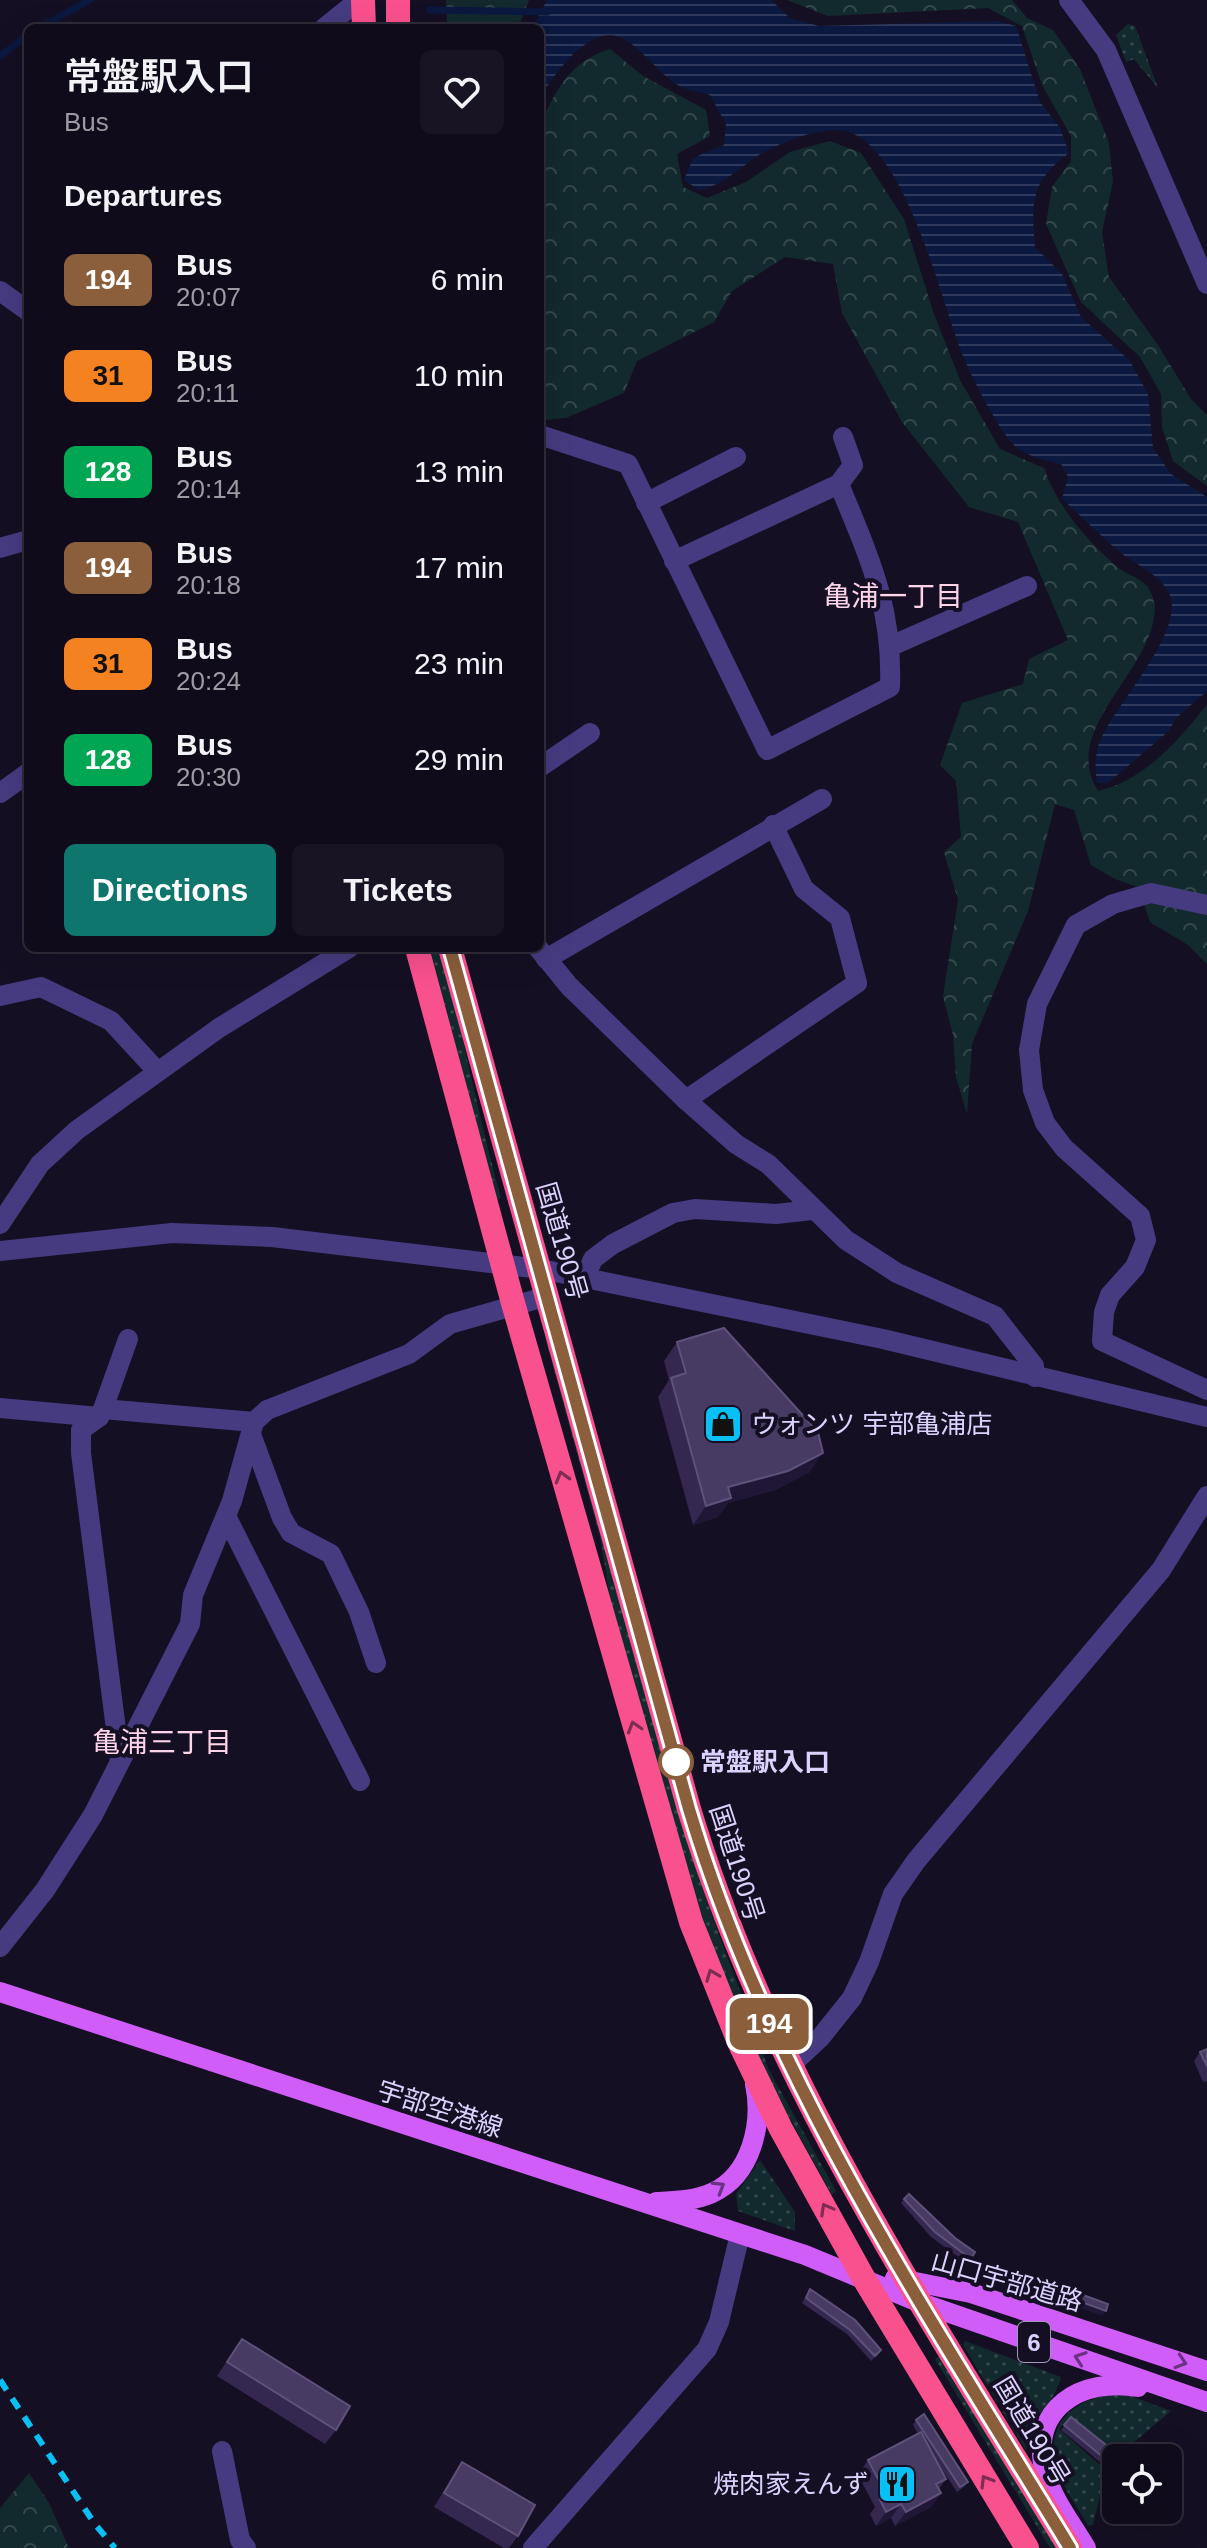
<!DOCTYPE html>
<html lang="en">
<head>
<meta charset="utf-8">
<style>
  body { margin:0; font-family:Arial,"Noto Sans JP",sans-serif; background:#191423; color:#f1f3f6; height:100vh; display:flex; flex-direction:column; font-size:30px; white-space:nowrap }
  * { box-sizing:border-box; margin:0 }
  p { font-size:26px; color:#9c9ba2 }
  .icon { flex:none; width:44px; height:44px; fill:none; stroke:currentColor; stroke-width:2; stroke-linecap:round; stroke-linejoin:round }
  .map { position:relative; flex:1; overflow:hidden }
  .panel { position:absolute; left:24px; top:24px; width:520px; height:928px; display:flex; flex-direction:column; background:#100b1a; border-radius:12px; box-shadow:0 8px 32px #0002,0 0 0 2px #302b39 }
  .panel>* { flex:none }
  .badge { padding:0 16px; border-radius:12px; font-size:28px; line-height:52px }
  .buttons { position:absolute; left:1102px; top:2444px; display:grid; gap:16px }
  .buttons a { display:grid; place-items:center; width:80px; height:80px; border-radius:12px; background:#100b1a; box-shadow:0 8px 32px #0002,0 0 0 2px #302b39; font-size:40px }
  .map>.badge { position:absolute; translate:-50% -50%; box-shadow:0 0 0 4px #fff }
  h2 { padding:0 40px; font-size:30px; line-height:72px }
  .round { display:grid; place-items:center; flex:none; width:84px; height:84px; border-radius:12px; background:#191423 }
  .headline { display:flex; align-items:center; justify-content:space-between; height:136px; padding:0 40px }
  h1 { font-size:38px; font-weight:600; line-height:60px }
  .primary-button { display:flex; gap:16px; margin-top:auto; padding:16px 40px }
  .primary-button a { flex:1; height:92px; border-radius:12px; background:#0f766e; color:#fff; font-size:32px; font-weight:600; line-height:92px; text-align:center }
  .primary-button a+a { background:#191423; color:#f1f3f6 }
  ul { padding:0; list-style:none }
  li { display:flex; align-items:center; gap:24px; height:96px; padding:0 40px }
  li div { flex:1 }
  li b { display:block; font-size:30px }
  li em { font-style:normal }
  li .badge { min-width:88px; font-weight:700; text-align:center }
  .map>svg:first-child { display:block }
</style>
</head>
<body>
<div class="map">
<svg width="1207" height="2548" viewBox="0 0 1207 2548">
  <defs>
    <pattern id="green-dots" width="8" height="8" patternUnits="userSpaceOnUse" patternTransform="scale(2)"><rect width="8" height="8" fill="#122a2d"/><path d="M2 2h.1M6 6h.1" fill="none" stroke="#34484c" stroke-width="1.8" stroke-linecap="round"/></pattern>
    <pattern id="forest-crowns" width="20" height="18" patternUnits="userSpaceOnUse" patternTransform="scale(2)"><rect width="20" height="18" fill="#122a2d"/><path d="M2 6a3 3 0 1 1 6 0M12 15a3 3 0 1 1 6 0" fill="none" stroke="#34484c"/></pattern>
    <pattern id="water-rules" width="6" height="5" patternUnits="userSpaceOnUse" patternTransform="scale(2)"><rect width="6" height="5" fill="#0b183f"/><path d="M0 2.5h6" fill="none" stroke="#2e395c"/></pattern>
  </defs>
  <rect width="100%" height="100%" fill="#150f23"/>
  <!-- green -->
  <g fill="url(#green-dots)">
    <path d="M1128,24L1135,26L1158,88L1134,59L1126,62L1116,35Z"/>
    <path d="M430,948H441C462,1031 478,1115 501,1198L497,1200Z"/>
    <path d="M551,1340L671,1785L706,1899L769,2070L836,2191L832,2195L765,2073L737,2010L698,1905L612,1609L600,1537L546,1341Z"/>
    <path d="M760,2160L795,2212V2231L738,2211L736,2194Z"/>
    <path d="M965,2341L1061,2377C1055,2403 1033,2414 1031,2447L1026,2450L963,2345Z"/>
    <path d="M940,2356L1058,2548H1050L935,2359Z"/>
    <path d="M1113,2394L1131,2396L1171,2411L1115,2458L1067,2420L1059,2429L1106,2470L1093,2525L1088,2526C1079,2509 1064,2490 1058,2471C1043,2425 1071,2401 1113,2394Z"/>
  </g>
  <!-- forest -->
  <g fill="url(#forest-crowns)">
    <path d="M446,0H529L518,28H447Z"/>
    <path d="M787,0H1012L1027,18L1053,30L1080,69L1109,143L1113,182L1102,232L1109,277L1158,345L1191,399L1207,415V486L1173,461L1162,427L1161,394L1140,357L1081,302L1046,224L1052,187L1071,161V136L1042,85L1022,26L988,8L828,16Z"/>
    <path d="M610,49L643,76L706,110L710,136L677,154L683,187L707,198L746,182L790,152L830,141L861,153L904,219L934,314L960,380L1000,449L1044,468C1058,508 1085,538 1116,566C1125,574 1139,577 1147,586C1151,590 1155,603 1155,608C1153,673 1059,728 1098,791C1143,781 1180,740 1207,704V964L1188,945L1150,922L1138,887L1115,879L1091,865L1074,810L1055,804L1028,911L972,1044L967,1114L956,1077L953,1035L943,996L958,900L944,852L961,837L956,781L940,765L962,703L1023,684L1029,659L1068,640L1018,522L969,507L902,422L842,313L833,264L785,257L732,291L714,322L637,361L624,393L566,418L540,420V124C558,87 570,62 610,49Z"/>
    <path d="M29,2473L49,2503L69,2548H0V2508Z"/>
  </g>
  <!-- water -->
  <path fill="url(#water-rules)" d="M547,0H771L790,18L819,26L997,21L1016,26L1040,102L1060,128L1069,153C1031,181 1031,202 1035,247L1062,274L1081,317L1130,361L1148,394L1153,448L1171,474L1207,497V691L1175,719L1170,730L1108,783H1097C1095,771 1095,759 1098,747C1109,709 1190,630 1168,591C1157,572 1132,563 1116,549C1098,533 1080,515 1062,499L1068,477L1061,464C1045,460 1023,456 1012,443C995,423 974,382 964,358C942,308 904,129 836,130C811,130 777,144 756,157C736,171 723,185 699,190L684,180L693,158L724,145L726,124L710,95C701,92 689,91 681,87C661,76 647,55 629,42C594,16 555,73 540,98V28H532Z"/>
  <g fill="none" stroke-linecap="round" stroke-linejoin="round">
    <!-- stream -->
    <g stroke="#0b183f" stroke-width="7">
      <path d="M430,10L547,12"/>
      <path d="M39,28L90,0"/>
      <path d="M0,56L28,35"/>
    </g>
    <!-- minor -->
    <g stroke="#463b80" stroke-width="20">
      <path d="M1069,0L1106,50L1207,284"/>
      <path d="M324,28L359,0"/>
      <path d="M0,291L28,311"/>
      <path d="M540,435L628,464L767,750L890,687C893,607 869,557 839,484L674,561"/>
      <path d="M839,484L853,465L843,437"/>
      <path d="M646,503L736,457"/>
      <path d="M0,548L28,540"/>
      <path d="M891,646L1027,586"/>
      <path d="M540,767L590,733"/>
      <path d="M0,793L28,773"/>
      <path d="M1207,905L1151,893L1113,904L1076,925L1037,1004L1029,1050L1033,1090L1045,1123L1064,1148L1140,1216L1146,1240L1135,1267L1110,1295L1104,1312L1102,1341L1207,1390"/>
      <path d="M538,948L569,986L686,1100L736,1144L768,1164L846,1240L897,1273L995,1316L1034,1366L1035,1377"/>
      <path d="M546,959L822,799"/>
      <path d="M0,996L41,987L111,1021L157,1071"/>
      <path d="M686,1100L857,983L840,918L804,889L773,825"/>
      <path d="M0,1224L40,1164L77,1130L219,1028L349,948"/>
      <path d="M0,1251L172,1233L272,1237L541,1269L883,1339L1207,1417"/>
      <path d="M585,1277L593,1259L613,1244L673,1213L695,1209L776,1214L812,1210"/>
      <path d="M0,1408L99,1417"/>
      <path d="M103,1409L128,1339"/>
      <path d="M252,1437L282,1518L291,1533L331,1554L359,1612L376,1663"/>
      <path d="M226,1516L360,1781"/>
      <path d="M120,1761L81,1453V1430L99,1417L103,1409L254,1422"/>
      <path d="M0,1947L45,1890L93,1815L190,1624L193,1595L232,1501L254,1422L267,1410L409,1354L450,1324L548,1296"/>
      <path d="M790,2066L820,2038L852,1998L869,1962L893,1894L916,1861L1161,1570L1207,1496"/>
      <path d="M222,2451L240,2540L246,2548"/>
      <path d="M533,2548L707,2349L719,2322L740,2234"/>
    </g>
    <!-- major -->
    <g stroke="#d15df9" stroke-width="20">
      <path d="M0,1992L805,2255L921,2303L1207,2402"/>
      <path d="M656,2202C675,2201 694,2201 712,2193C752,2175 763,2123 755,2084"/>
      <path d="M895,2278L971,2293L1207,2371"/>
      <path d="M1086,2548C1072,2524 1052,2499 1045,2472C1028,2408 1082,2377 1138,2387"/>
    </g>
    <!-- highway -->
    <g stroke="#f9518e" stroke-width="24">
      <path d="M363,0L364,28"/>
      <path d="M398,0V28"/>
      <path d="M417,948L513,1303L691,1922L739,2042L781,2129L863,2277L1027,2548"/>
      <path d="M450,948L689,1809C770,2077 926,2311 1070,2548"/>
    </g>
    <!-- rail -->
    <path stroke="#08c0f3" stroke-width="6" stroke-dasharray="12 10" stroke-linecap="butt" d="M0,2380L94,2523L115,2548"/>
  </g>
  <!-- wall -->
  <g fill="#352850">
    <path d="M677,1342L810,1472L775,1490L728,1503L718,1517L693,1525L658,1397L669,1380L664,1361Z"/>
    <path d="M1207,2049V2081L1203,2082L1194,2061L1200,2052Z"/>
    <path d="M904,2199L971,2259L968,2264L931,2237L901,2203Z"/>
    <path d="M810,2289L878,2354L871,2361L847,2334L802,2303Z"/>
    <path d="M242,2339L336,2430L325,2444L217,2376Z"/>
    <path d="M1071,2417L1116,2453L1106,2467L1061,2430Z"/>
    <path d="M916,2420L968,2482L964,2487L957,2492L935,2459L946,2479L939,2489L941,2493L931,2507L895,2526L891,2518L876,2526L870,2514L875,2507L858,2475L868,2460L918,2434L913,2425Z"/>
    <path d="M462,2462L518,2536L509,2548H504L434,2507Z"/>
  </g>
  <!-- shaded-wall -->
  <g fill="#201636">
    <path d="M823,1453L810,1472L775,1490L728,1503L718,1517L693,1525L706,1506L728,1487Z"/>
    <path d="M1032,2284L1106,2311L1102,2316L1029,2289Z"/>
    <path d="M941,2493L931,2507L895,2526L906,2512Z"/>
    <path d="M901,2504L891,2518L876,2526L886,2512Z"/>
  </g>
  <!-- building -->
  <g fill="#473a63" stroke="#5e527b" stroke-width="2">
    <path d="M724,1328L818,1432L823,1453L788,1471L728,1487L731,1498L706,1506L671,1378L686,1373L677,1342Z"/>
    <path d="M1207,2049V2066L1200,2052Z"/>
    <path d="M909,2194L955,2238L975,2252L971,2259L935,2232L904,2199Z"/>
    <path d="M1034,2277L1108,2304L1106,2311L1032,2284Z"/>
    <path d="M810,2289L855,2320L881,2350L875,2356L850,2330L806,2298Z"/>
    <path d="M242,2339L350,2406L336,2430L227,2362Z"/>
    <path d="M924,2414L968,2482L960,2487L916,2420Z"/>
    <path d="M1071,2417L1116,2453L1109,2462L1064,2425Z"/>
    <path d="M921,2432L946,2479L936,2484L941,2493L906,2512L901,2504L886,2512L880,2500L887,2496L868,2460Z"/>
    <path d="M462,2462L535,2505L518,2536L444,2493Z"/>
  </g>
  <!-- one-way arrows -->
  <defs><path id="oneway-chevron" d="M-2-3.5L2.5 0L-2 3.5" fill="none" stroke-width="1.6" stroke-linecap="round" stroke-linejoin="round" transform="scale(2)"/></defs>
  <g stroke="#7c2d53">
    <use href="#oneway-chevron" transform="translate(562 1477) rotate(-106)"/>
    <use href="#oneway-chevron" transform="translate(634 1727) rotate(-107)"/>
    <use href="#oneway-chevron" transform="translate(712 1975) rotate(-111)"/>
    <use href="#oneway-chevron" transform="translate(826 2209) rotate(-119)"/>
    <use href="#oneway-chevron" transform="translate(986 2481) rotate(-121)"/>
  </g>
  <g stroke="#6a3283">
    <use href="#oneway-chevron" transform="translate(719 2187) rotate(-31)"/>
    <use href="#oneway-chevron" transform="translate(1080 2358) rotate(-161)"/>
    <use href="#oneway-chevron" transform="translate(1181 2362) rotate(18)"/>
  </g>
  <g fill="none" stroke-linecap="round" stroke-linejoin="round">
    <defs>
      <path id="line" d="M450,948L689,1809C769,2077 926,2311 1070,2548"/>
    </defs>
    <!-- line casing -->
    <use href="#line" stroke="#fff" stroke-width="18"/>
    <!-- line -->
    <use href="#line" stroke="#8b5e3c" stroke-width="12"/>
  </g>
  <!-- icons -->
  <defs>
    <symbol id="shop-square" viewBox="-11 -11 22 22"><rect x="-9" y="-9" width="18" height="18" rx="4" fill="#08c0f3" stroke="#150f23"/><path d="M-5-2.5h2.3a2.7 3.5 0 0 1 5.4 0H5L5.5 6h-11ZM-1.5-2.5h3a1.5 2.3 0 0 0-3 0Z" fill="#111"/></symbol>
    <symbol id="restaurant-square" viewBox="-11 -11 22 22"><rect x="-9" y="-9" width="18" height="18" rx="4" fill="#08c0f3" stroke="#150f23"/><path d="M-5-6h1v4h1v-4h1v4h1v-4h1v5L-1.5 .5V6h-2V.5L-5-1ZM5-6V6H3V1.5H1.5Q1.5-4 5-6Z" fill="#111"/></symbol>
  </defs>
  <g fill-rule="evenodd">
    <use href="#shop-square" x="701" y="1402" width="44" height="44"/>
    <use href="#restaurant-square" x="875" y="2462" width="44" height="44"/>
  </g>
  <!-- markers -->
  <circle fill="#fff" stroke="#8b5e3c" stroke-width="4" cx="676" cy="1762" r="16"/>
  <g text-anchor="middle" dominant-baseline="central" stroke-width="8" stroke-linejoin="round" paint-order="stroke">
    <!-- shield labels -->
    <rect fill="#150f23" stroke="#a098bc" stroke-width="2" x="1018" y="2322" width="32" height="40" rx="6"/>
    <g font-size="24" font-weight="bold" fill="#dcd2fd">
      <text x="1034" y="2342">6</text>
    </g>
    <!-- street labels -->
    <g font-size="26" fill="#dcd2fd" stroke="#150f23">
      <text transform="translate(562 1241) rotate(74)">国道190号</text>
      <text transform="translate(737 1863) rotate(72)">国道190号</text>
      <text transform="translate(440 2109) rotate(18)">宇部空港線</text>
      <text transform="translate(1007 2281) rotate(16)">山口宇部道路</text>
      <text transform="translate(1032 2431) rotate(59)">国道190号</text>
    </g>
    <!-- poi labels -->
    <g font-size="26" fill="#dcd2fd" stroke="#150f23" text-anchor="start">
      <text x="751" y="1424">ウォンツ 宇部亀浦店</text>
      <text x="869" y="2484" text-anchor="end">焼肉家えんず</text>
    </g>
    <!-- stop labels -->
    <g font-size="26" font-weight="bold" fill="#dcd2fd" stroke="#150f23" text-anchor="start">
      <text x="700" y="1762">常盤駅入口</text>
    </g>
    <!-- neighbourhood labels -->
    <g font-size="28" fill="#fed4e9" stroke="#150f23">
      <text x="893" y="596">亀浦一丁目</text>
      <text x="162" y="1742">亀浦三丁目</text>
    </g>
  </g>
</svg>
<div class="buttons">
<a><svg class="icon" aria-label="locate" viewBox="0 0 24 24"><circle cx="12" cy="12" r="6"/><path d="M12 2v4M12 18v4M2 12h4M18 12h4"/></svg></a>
</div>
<b class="badge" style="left:769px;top:2024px;background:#8b5e3c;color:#fff">194</b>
<section class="panel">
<div class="headline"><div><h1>常盤駅入口</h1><p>Bus</p></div><a class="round"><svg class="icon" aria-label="heart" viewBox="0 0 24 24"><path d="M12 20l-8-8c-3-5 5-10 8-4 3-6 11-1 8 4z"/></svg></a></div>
<h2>Departures</h2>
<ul>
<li><span class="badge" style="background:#8b5e3c;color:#fff">194</span><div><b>Bus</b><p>20:07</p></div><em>6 min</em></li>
<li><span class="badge" style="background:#f58220;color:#111">31</span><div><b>Bus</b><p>20:11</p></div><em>10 min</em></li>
<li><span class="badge" style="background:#00a651;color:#fff">128</span><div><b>Bus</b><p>20:14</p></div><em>13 min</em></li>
<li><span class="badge" style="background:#8b5e3c;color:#fff">194</span><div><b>Bus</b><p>20:18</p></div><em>17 min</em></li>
<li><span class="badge" style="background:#f58220;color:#111">31</span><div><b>Bus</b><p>20:24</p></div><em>23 min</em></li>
<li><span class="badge" style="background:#00a651;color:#fff">128</span><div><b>Bus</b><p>20:30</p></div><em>29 min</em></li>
</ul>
<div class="primary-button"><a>Directions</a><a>Tickets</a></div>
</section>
</div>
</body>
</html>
